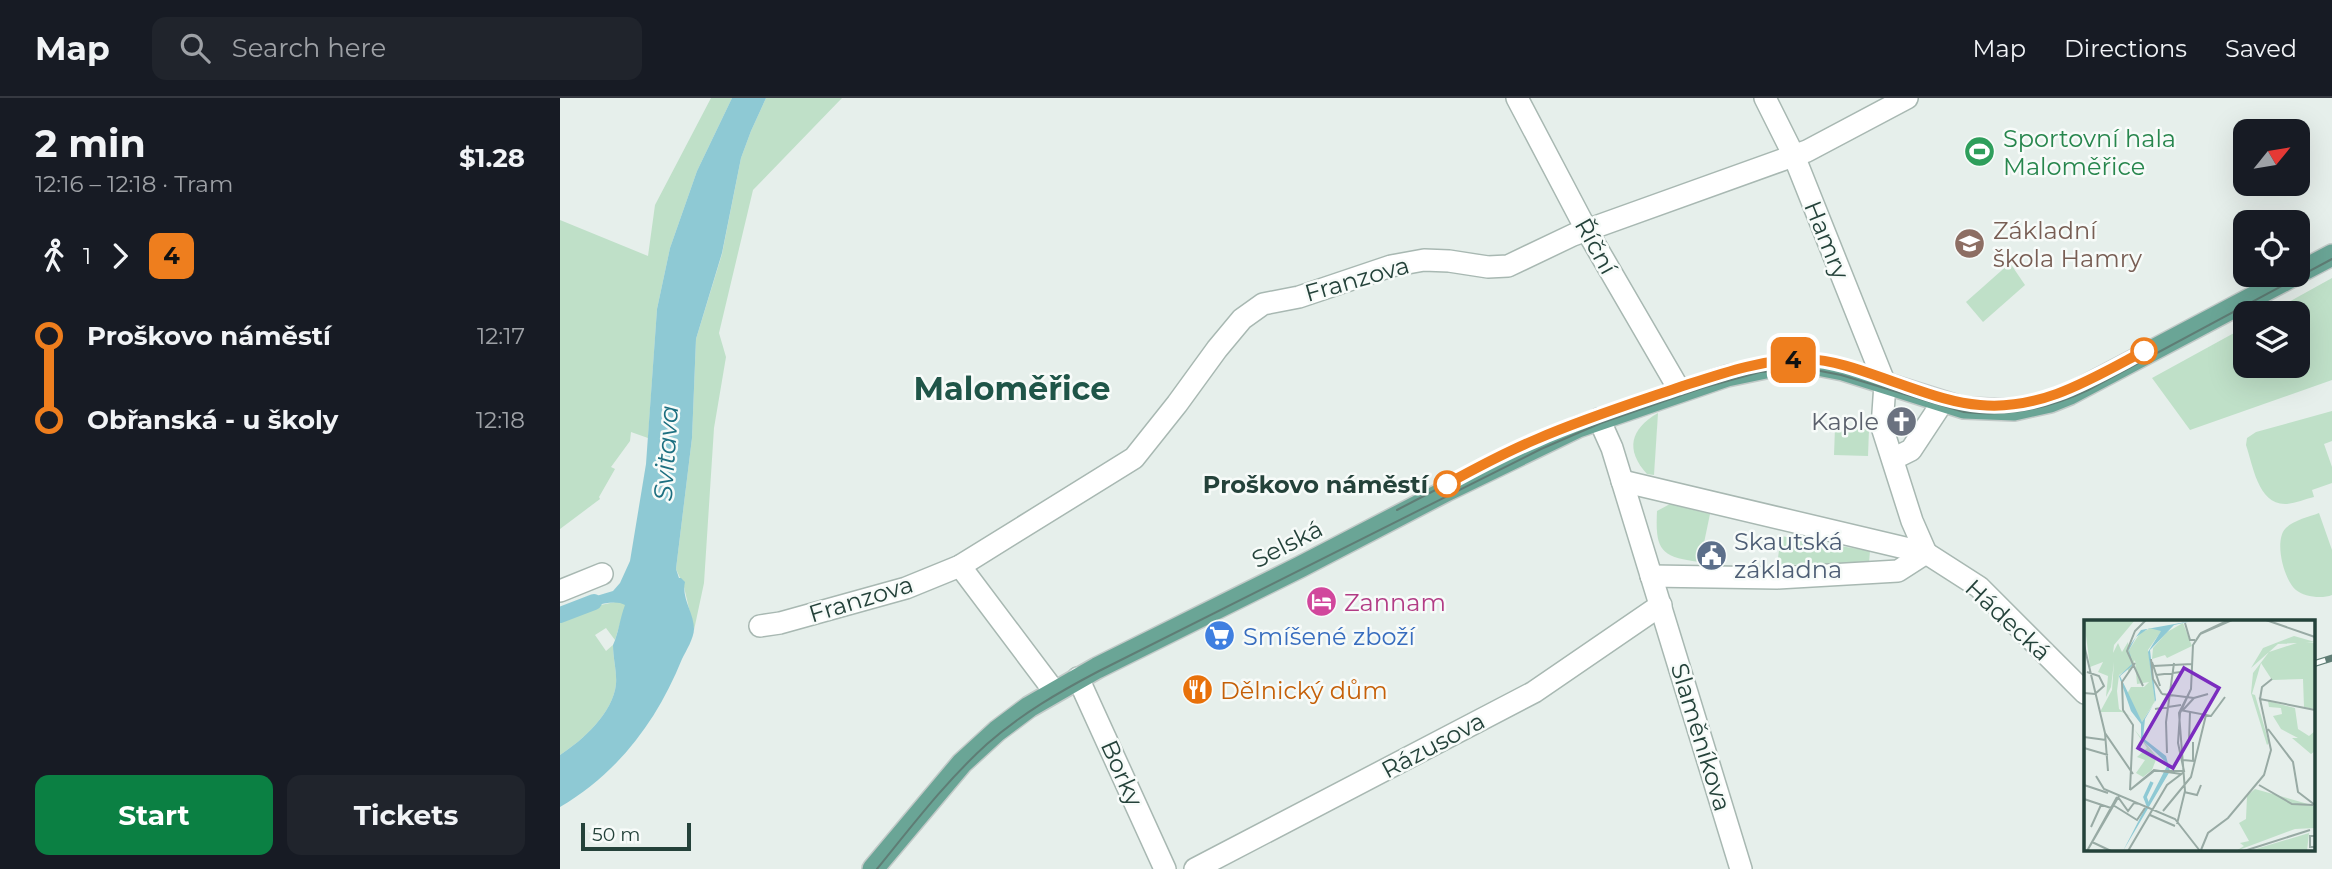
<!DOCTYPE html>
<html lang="en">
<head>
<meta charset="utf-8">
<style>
  body { margin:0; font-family:Montserrat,sans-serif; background:#20242c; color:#f1f3f6; height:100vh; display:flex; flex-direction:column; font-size:26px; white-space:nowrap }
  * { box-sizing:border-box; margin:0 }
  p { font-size:23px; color:#9ea1a6 }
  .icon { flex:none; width:38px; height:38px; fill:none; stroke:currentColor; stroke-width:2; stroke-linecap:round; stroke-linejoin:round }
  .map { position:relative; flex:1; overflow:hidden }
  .drawer { display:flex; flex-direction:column; background:#171b24; width:560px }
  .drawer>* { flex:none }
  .badge { padding:0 14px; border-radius:10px; font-size:24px; line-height:46px }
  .needle { width:46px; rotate:60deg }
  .fabs { position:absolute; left:1673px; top:21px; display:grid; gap:14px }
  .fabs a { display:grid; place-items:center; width:77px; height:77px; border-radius:14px; background:#171b24; box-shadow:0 7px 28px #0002; font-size:35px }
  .scale { position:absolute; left:21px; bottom:18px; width:110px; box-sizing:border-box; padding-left:7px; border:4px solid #24423a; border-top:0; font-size:19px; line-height:24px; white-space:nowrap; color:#24423a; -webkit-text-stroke:5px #f7fbf9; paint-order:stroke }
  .map>.badge { position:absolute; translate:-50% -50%; box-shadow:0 0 0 4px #fff }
  .legs { display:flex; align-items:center; gap:10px; height:77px; padding:0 35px; font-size:23px }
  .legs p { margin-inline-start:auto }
  .summary { display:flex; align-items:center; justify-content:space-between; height:119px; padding:0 35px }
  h1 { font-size:38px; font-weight:700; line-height:52px }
  .primary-button { display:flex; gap:14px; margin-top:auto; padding:14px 35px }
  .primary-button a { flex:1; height:80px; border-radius:14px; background:#0b8043; color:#fff; font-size:28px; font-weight:700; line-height:80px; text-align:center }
  .primary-button a+a { background:#20242c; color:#f1f3f6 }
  ul { padding:0 35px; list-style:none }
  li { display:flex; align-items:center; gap:24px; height:84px; font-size:26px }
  li i { display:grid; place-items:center; width:10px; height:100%; margin:0 9px; background:currentColor }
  li i::after { content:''; width:18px; height:18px; margin:-9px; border:5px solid; border-radius:50%; background:#171b24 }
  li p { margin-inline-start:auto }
  li:first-child i { background:linear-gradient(#0000 50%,currentColor 0) }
  li:last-child i { background:linear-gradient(currentColor 50%,#0000 0) }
  header { display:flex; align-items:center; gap:42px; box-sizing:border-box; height:98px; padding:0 35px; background:#171b24; border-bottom:2px solid #363941 }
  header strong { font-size:33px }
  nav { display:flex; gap:38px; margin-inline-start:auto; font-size:24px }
  .search { width:490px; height:63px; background:#20242c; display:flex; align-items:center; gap:18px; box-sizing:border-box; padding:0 24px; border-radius:14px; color:#9ea1a6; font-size:26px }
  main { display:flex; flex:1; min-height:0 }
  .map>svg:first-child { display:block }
</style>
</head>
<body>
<header>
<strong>Map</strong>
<div class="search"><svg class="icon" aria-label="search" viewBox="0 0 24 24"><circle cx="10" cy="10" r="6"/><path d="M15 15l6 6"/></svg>Search here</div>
<nav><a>Map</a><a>Directions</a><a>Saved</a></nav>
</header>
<main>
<section class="drawer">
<div class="summary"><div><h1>2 min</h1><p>12:16 – 12:18 · Tram</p></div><b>$1.28</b></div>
<div class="legs"><svg class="icon" aria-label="walk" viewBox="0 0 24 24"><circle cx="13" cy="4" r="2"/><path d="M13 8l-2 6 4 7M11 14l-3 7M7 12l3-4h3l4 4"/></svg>1<svg class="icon" aria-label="forward" viewBox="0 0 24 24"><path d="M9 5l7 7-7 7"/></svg><b class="badge" style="background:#ee7e1e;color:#111">4</b></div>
<ul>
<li><i style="color:#ee7e1e"></i><b>Proškovo náměstí</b><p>12:17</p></li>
<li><i style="color:#ee7e1e"></i><b>Obřanská - u školy</b><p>12:18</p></li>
</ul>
<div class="primary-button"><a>Start</a><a>Tickets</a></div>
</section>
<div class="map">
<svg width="1772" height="771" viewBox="0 0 1772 771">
  <rect width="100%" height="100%" fill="#e6efeb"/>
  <!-- green -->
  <g fill="#bfe0c8">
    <path d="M151,0H172L137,73L110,150L97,211L88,340L71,334L70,343L51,369L55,371L39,399L40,401L0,431V122L88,158L95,107Z"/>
    <path d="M206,0H282L193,92L159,235L166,259L154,330L144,485L134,532L124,489L116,471L132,340L136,241L162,156L181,60L191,33Z"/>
    <path d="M1450,165L1465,187L1423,224L1406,204Z"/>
    <path d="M1772,180V282L1630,332L1592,280L1685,229V268H1738V215H1709Z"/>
    <path d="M1772,313V343L1764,346L1772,369V385L1752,392L1754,399C1745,401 1736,405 1727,406C1698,408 1693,367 1686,347L1687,340L1696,334Z"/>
    <path d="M1098,315L1094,377L1087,376C1065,352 1070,331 1098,315Z"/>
    <path d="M1275,330L1309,331L1308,358L1274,357Z"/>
    <path d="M1110,406L1150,416L1140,464C1101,459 1095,453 1097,413Z"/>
    <path d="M1759,415L1772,452V497C1762,501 1744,499 1736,492C1724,482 1714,444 1725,431C1733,422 1749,419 1759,415Z"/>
    <path d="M1221,438L1310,453L1309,465L1217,467Z"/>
    <path d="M60,503L66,506L55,542L46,530L35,537L46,553L53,547C53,560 57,574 56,586C53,615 23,642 0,657V523L26,510Z"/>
  </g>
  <!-- water -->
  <path fill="#8ec9d4" d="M172,0H206L191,33L181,60L162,155L136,241L132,340L116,471L119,480H121L125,484C121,500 134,515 134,531C134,540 126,553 122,561C97,623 58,675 0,709V657C23,642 53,615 56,586C57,574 53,560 53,547C58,537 60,520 65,507C54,500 28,509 17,515L14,509L23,502L53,493L60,485L70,463L86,366L97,211L110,150L137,73Z"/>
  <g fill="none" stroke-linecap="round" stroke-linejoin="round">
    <!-- canal -->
    <path stroke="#8ec9d4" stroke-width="16" d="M0,517L34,504"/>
    <defs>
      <g id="minor">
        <path d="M957,0L1027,133L1120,293"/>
        <path d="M1205,0L1234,58L1325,286L1322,329L1352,423L1366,455"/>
        <path d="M1039,321L1052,350L1181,771"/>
        <path d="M1333,361L1351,352L1382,305"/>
        <path d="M1062,383L1366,455L1419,489L1525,595"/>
        <path d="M400,468L494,593"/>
        <path d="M1091,478L1217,480L1338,473L1366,455"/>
        <path d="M0,493L42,476"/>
        <path d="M200,528L220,525L346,490L400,468L574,360L617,306L657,251L682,221L703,206L739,199L831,168L864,162L889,163L928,169L948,168L1013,137L1247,53L1347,0"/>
        <path d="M518,580L605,771"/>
        <path d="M635,771L974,594L1101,507"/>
      </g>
      <g id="major">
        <path d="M1738,175L1772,157"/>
        <path d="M313,771L402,665L437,633L469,609L537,570L740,469L886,393L1018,329L1167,278L1225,266H1252L1283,272L1404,310L1454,312L1490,304L1510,296L1735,177"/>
      </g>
    </defs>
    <!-- minor casing -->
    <use href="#minor" stroke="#a8b8b2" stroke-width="24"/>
    <!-- major casing -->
    <use href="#major" stroke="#c2cac8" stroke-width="24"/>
    <!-- minor -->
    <use href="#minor" stroke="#fff" stroke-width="21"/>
    <!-- major -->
    <use href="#major" stroke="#6aa596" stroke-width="21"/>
    <!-- tram -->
    <g stroke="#5f7d75" stroke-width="2">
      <path d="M837,412L939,359L1009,328"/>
      <path d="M317,771C352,728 386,683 427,646C461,616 499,594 539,573L981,351L1041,325L1142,290L1200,274L1250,271L1281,277L1404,314C1448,319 1488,311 1528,292L1772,161"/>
    </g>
    <defs>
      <path id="rail" d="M1753,566L1772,560"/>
    </defs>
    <!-- rail casing -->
    <use href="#rail" stroke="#5f7d75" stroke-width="7"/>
    <!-- rail -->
    <use href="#rail" stroke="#f7fbf9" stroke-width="4.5" stroke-dasharray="13" stroke-linecap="butt"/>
  </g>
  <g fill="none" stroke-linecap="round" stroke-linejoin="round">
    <defs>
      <path id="line-1" d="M887,386C916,370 946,354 977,341C1023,321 1070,306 1117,290C1160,276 1201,261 1246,261C1279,262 1313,277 1343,287C1369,296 1394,305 1420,307C1481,313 1533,280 1584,253"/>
    </defs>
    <!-- line-1 casing -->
    <use href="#line-1" stroke="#fff" stroke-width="16"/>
    <!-- line-1 -->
    <use href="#line-1" stroke="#ee7e1e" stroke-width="10"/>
  </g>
  <!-- icons -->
  <defs>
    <symbol id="stadium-disc" viewBox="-11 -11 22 22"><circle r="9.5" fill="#2e9e5b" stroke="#f7fbf9"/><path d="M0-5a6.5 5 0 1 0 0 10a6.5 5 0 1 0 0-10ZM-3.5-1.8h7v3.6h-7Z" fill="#fff"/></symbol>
    <symbol id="school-disc" viewBox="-11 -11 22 22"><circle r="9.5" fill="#8d6e63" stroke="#f7fbf9"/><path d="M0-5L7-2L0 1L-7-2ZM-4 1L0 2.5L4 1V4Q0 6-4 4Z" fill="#fff"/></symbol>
    <symbol id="church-disc" viewBox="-11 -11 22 22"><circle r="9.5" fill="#6b7280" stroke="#f7fbf9"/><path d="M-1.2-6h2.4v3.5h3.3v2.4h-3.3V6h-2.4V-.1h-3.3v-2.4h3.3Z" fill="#fff"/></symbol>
    <symbol id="civic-disc" viewBox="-11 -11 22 22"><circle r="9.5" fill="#5c6f8a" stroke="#f7fbf9"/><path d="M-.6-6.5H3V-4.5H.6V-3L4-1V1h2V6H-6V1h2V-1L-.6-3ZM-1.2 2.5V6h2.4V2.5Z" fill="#fff"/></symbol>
    <symbol id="hotel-disc" viewBox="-11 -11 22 22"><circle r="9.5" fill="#d1479c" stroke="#f7fbf9"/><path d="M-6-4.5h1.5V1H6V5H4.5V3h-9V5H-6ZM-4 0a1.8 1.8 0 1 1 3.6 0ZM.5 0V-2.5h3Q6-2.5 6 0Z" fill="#fff"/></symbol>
    <symbol id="supermarket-disc" viewBox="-11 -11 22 22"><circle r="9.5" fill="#3f7fe0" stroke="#f7fbf9"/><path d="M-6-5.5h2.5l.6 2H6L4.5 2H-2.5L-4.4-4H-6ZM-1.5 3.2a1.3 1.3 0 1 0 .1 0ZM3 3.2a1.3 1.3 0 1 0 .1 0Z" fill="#fff"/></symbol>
    <symbol id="restaurant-disc" viewBox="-11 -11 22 22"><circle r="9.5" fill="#e8710a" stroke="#f7fbf9"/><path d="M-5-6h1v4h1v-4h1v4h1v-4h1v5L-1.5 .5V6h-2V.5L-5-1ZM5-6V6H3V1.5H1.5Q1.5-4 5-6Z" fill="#fff"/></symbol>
  </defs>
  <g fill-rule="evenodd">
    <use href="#stadium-disc" x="1402" y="36" width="35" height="35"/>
    <use href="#school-disc" x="1392" y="128" width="35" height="35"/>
    <use href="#church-disc" x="1324" y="306" width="35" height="35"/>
    <use href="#civic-disc" x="1134" y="440" width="35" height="35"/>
    <use href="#hotel-disc" x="744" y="486" width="35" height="35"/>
    <use href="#supermarket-disc" x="642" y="520" width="35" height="35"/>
    <use href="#restaurant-disc" x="620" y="574" width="35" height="35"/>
  </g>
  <!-- markers -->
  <g fill="#fff" stroke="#ee7e1e" stroke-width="3.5">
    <circle cx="1584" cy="253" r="12"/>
    <circle cx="887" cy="386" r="12"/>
  </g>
  <g text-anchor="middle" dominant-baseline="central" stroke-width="5" stroke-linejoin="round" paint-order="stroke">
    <!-- leisure labels -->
    <g font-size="24" fill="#27864d" stroke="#f7fbf9" text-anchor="start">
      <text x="1443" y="40">Sportovní hala<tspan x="1443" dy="28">Maloměřice</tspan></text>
    </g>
    <!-- education labels -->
    <g font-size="24" fill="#785e54" stroke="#f7fbf9" text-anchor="start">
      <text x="1433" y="132">Základní<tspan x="1433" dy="28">škola Hamry</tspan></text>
    </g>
    <!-- street labels -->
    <g font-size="24" fill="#24423a" stroke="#f7fbf9">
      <text transform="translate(1267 142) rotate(68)">Hamry</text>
      <text transform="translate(1036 148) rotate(61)">Říční</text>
      <text transform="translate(797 181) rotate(-16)">Franzova</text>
      <text transform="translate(727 446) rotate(-27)">Selská</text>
      <text transform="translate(301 501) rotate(-17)">Franzova</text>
      <text transform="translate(1448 522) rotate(43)">Hádecká</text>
      <text transform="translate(1141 639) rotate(73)">Slaměníkova</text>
      <text transform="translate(873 647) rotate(-28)">Rázusova</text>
      <text transform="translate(562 675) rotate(66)">Borky</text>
    </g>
    <!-- worship labels -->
    <g font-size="24" fill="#5b616d" stroke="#f7fbf9" text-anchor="end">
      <text x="1319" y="323">Kaple</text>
    </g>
    <!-- stop labels -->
    <g font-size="24" font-weight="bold" fill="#24423a" stroke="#f7fbf9" text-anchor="end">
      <text x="868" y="386">Proškovo náměstí</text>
    </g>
    <!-- service labels -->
    <g font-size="24" fill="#4e5e75" stroke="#f7fbf9" text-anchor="start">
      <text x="1174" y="443">Skautská<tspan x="1174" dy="28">základna</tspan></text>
    </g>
    <!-- hotel labels -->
    <g font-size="24" fill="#b23c85" stroke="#f7fbf9" text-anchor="start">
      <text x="784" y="504">Zannam</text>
    </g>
    <!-- shop labels -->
    <g font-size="24" fill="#366cbe" stroke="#f7fbf9" text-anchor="start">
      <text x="683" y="538">Smíšené zboží</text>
    </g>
    <!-- food labels -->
    <g font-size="24" fill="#c56008" stroke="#f7fbf9" text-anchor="start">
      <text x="660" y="592">Dělnický dům</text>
    </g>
    <!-- water labels -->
    <g font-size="26" font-style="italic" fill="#1c6f80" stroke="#f7fbf9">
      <text transform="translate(106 355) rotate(-86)">Svitava</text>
    </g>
    <!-- district labels -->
    <g font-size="32" font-weight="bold" fill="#1f5548" stroke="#f7fbf9">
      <text x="452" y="290">Maloměřice</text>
    </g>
  </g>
  <!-- overview -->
  <g transform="translate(1524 522)">
    <rect width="231" height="231" fill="#e6efeb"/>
    <path d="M0,0H51L30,25L29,33L34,23L38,32L44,22L45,30L56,13L67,8L78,10L64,30L71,81L58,102L43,74L47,67H60L65,62L53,64L51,40L44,54V49L35,55L33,71L35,89L49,98L38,92H16L28,70L30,42L27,67L22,77L24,56L14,52L19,42L6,47ZM99,3L108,26L83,38L81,35L68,39L69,28L83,12ZM210,16L231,22L194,24L167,48L179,28ZM216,22L231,23V89L220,87L219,59L188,60L177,43L168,74L171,75L185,123L183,125L167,73L169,53L185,32ZM184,81L211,88L214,109L225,116L231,111V131L227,134L208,118H214L197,109L189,96L198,94L197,88L185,87ZM50,109L73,137L68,150L59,157L52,153L61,140L53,137L63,128ZM171,169L231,186V208L211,209L152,231L160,226L156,223L165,221L155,203L162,199L163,176ZM225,213L223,231H165Z" fill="#bfe0c8"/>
    <path d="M113,0L90,5L66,30L72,80L61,99L59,118L82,136L86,151L39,231L84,144L57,119V104L47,91L35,56L48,44L44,28L57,10ZM65,8L77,11L64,32L71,82L58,102L36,56L49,45L45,30L52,17Z" fill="#8ec9d4" fill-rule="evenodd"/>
    <path fill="none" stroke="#8ec9d4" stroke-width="3.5" d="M64,185L61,177L68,162"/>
    <path fill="none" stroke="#98aaa4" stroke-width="2" d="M182,0L231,17M101,3L106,20H111M0,25L21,113L49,154M67,39L69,59L78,74M68,42L76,66M69,46L108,44M72,55L97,52M59,66L43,31L51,11L62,0M0,73L11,74L20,66L15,56L3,52M78,74L110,78M176,79L178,67L188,59M71,89L97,85M96,90L127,96L141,77M99,90L110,78L124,74M184,109L209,142L214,172L231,185M21,113L24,151M0,117L22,120M105,121L106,92M0,128L24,135M83,133L82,102L90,43M99,140L109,141V122M12,156L20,169L91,199L116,231M0,165L24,173M175,165L208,184L229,185M46,170L49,105L39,90L38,62L51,43M46,170L70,150L97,154M46,170L70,151H100L94,123L96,93L107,69L109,25L116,14L148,0M100,172L113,175L117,165M34,177L44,191L50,183L56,184M0,179L27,188M29,185L53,200L61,188M79,191L107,157L122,95M66,195L91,206M93,204L101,171L95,93L107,69L109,25L117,13L145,0M7,207L17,185M231,216H226V227H231M8,222L27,231M117,230L124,213L144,198L180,155L187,130L176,79L231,90M3,231L35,176M3,231L33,177M44,231L83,165L100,152M160,231L226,210"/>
    <path fill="#7b2cbf" fill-opacity="0.15" stroke="#7b2cbf" stroke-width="3.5" d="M100,48L135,68L89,148L54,128Z"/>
    <rect width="231" height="231" fill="none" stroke="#24423a" stroke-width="3.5"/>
  </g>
</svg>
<div class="fabs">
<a><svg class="needle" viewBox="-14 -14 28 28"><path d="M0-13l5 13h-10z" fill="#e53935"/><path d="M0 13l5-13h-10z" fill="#9ea1a6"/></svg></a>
<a><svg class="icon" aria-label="locate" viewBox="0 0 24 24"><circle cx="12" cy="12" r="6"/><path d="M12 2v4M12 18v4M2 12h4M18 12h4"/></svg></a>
<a><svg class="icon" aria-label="layers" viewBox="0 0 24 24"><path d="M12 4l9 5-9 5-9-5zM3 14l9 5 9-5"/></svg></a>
</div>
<div class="scale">50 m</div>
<b class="badge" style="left:1233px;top:262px;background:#ee7e1e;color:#111">4</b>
</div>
</main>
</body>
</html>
